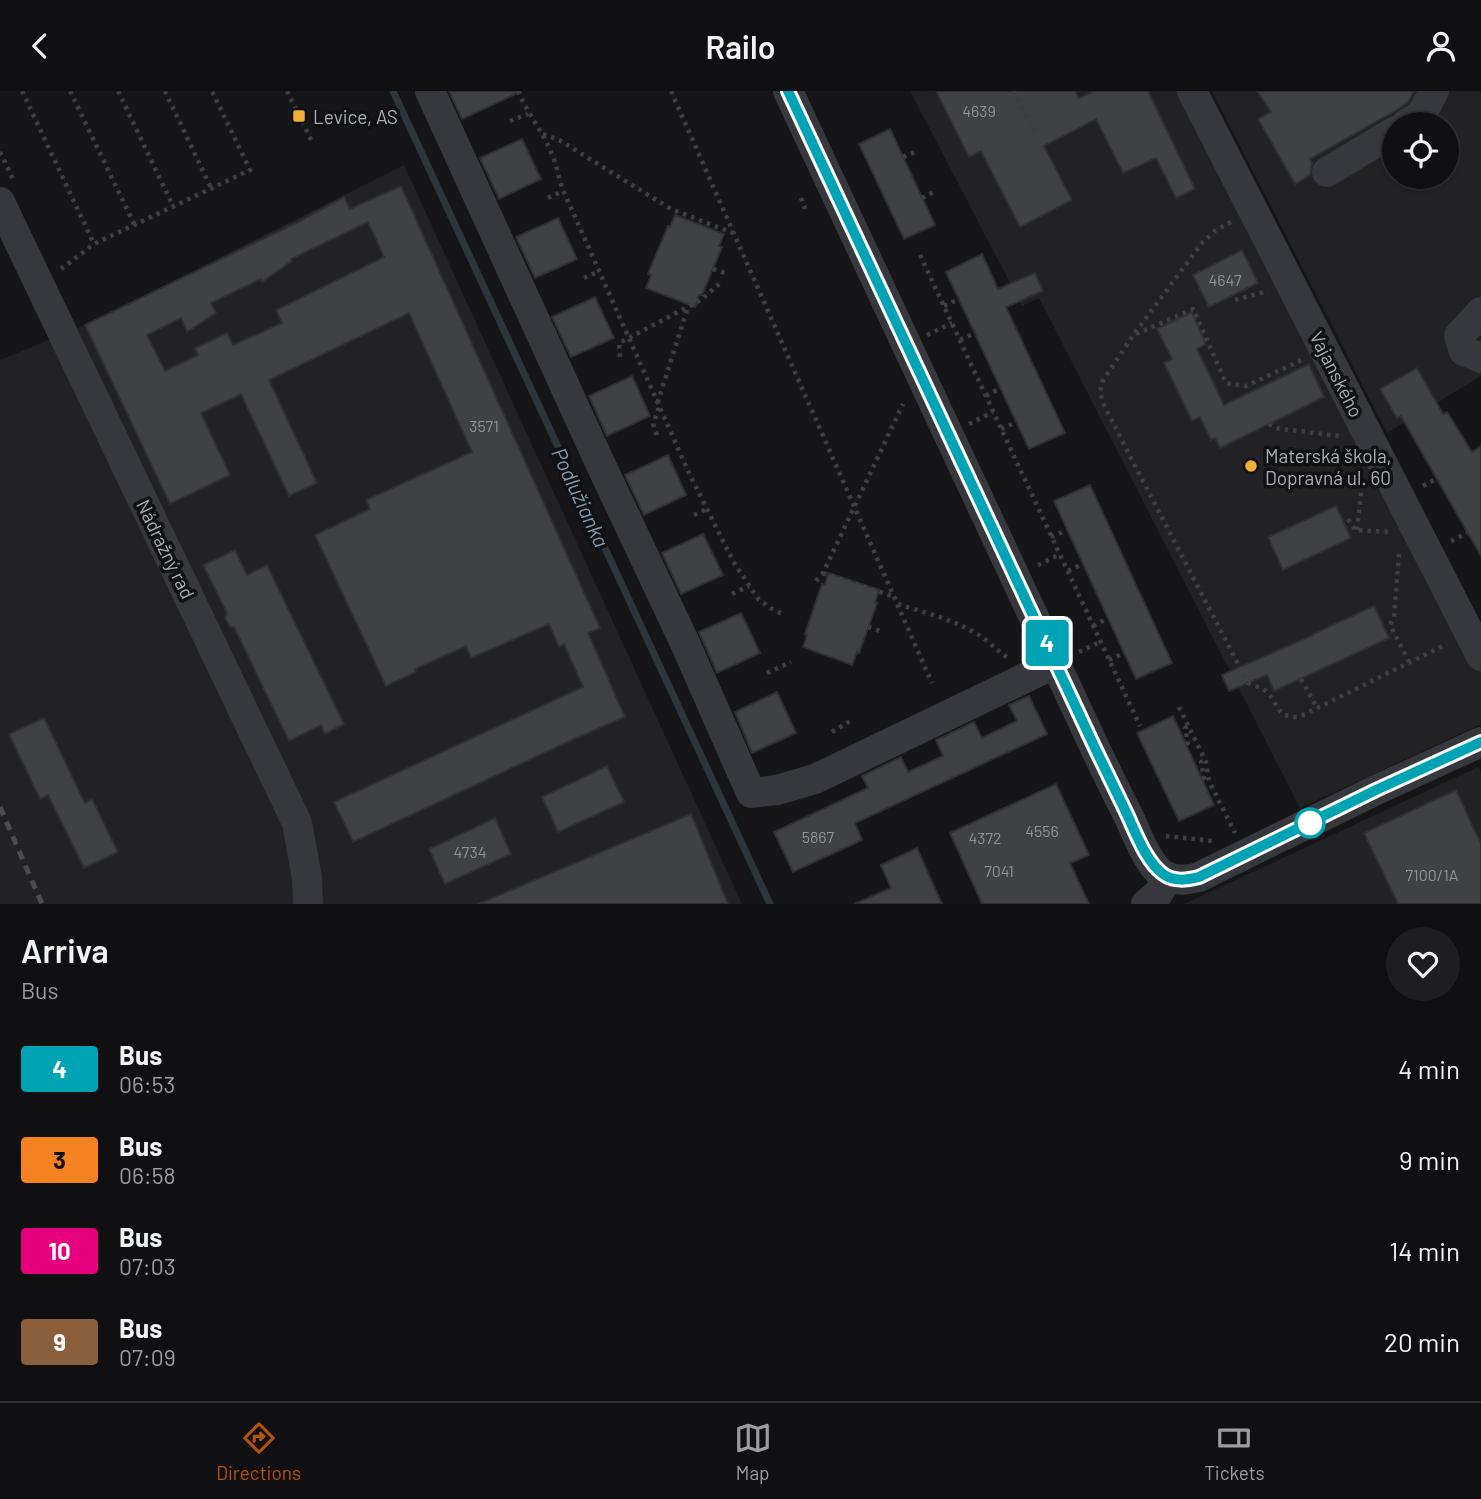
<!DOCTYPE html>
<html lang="en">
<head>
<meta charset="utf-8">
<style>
  body { margin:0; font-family:Barlow,sans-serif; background:#1e1e20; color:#f1f3f6; height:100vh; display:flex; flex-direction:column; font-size:26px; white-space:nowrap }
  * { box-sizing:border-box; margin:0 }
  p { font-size:23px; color:#9c9d9f }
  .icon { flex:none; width:38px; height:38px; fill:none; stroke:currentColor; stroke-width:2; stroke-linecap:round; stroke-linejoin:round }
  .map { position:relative; height:813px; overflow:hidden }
  .side { display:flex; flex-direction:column; background:#101012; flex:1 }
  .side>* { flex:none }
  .badge { padding:0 14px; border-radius:5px; font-size:24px; line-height:46px }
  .buttons { position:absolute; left:1382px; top:21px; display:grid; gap:14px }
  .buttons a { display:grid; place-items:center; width:77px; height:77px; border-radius:50%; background:#101012; box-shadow:0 2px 5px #0004,0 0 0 2px #303032; font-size:35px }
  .map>.badge { position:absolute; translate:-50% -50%; box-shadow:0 0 0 4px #fff }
  .round { display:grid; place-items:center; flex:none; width:74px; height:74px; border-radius:37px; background:#1e1e20 }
  .summary { display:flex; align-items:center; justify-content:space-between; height:119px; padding:0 21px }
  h1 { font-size:33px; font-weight:600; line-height:52px }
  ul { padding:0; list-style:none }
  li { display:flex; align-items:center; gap:21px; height:91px; padding:0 21px }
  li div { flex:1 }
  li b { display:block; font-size:26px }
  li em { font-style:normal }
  li .badge { min-width:77px; font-weight:700; text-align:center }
  header { display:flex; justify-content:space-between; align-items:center; height:91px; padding:0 21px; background:#101012; font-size:32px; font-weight:600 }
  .menu { display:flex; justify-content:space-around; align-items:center; height:98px; border-top:2px solid #303032; background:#101012; font-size:19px; color:#9c9d9f }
  .menu a { display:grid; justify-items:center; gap:4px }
  .menu .current { color:#b45309 }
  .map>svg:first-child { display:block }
</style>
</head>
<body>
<header><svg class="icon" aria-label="back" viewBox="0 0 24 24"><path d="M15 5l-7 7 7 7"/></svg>Railo<svg class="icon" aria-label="person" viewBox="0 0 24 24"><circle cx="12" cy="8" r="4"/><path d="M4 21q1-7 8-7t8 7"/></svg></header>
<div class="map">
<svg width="1481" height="813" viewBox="0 0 1481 813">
  <rect width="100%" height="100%" fill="#161618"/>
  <!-- built -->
  <g fill="#222225" fill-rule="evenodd">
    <path d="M910,0H1184L1481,576V633L1300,717L1039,207L1022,215Z"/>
    <path d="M1212,0H1481V285L1387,342ZM1395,33H1447V86H1395Z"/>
    <path d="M404,74L742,813H0V269L85,234Z"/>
    <path d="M1478,676L1481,681V813H1184Z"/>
  </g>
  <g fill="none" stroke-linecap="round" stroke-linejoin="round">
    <!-- stream -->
    <path stroke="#2c353c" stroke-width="7" d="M393,0L770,813"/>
  </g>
  <!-- building -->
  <g fill="#404145" stroke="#303034" stroke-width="2" fill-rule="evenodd">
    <path d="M449,0H522L462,28Z"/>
    <path d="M936,0H1075L1079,7L1094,0H1148L1195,98L1176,107L1156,67L1123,82L1096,28L1044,55L1072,109L1020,136L981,60L969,66Z"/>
    <path d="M1257,0H1414L1408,11L1395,20L1310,68L1312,72L1310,84L1295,93L1258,28L1271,21Z"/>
    <path d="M890,38L935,134L904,148L859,53Z"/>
    <path d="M522,48L541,88L499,108L480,67Z"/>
    <path d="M401,95L600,537L588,542L625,626L574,648L353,751L334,711L583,596L564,553L559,556L549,533L471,567L466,555L415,578L416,581L386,595L315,444L370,418L366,409L472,361L409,222L269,289L317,392L289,405L241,303L201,322L230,384L170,413L85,234L298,131L344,106L350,118ZM368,131L384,166L276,219L282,232L233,254L227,242L195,257L198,264L165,280L147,244L181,227L187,241L216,222L211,212L261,188L262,191L292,170L291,168Z"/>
    <path d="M675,124L724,143L719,155L722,156L702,204H699L695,216L646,197L651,184L648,183L668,135L670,136Z"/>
    <path d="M558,127L577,168L535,187L516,146Z"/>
    <path d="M1242,159L1258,192L1209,216L1193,184Z"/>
    <path d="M982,163L998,198L1035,182L1043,200L1006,216L1065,342L1029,358L946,181Z"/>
    <path d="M595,206L614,247L571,266L552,226Z"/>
    <path d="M1192,221L1206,253L1197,258L1224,314L1309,273L1324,306L1220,357L1215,347L1211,349L1200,326L1192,330L1164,272L1172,268L1157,238Z"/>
    <path d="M1417,277L1443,323L1447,321L1472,361L1481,355V465L1401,325L1397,327L1380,298Z"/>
    <path d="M632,285L650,325L607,345L589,305Z"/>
    <path d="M668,364L686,404L644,424L625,384Z"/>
    <path d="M1090,394L1172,572L1136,588L1054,410Z"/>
    <path d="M1336,415L1351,447L1283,479L1268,446Z"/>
    <path d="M703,443L723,484L681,503L662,462Z"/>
    <path d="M235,459L247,484L267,474L344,633L325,643L321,634L289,650L234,536H230L225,527L227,522L203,474Z"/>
    <path d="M828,482L879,499L875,511L877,512L859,562L857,561L852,574L803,556L807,544L805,543L822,493L825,494Z"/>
    <path d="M1374,515L1389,547L1274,600L1267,584L1229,600L1222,584L1313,544V543Z"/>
    <path d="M741,522L760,562L717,582L699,541Z"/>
    <path d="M777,601L796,642L752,662L735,621Z"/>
    <path d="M1029,605L1047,643L855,732L862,749L793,781L774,741L868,697L862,685L901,666L908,681L943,665L936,649L974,631L982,647L1017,630L1009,614Z"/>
    <path d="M1173,625L1214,714L1179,730L1137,642Z"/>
    <path d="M44,627L85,712L92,708L118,761L84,777L48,704L40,708L9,643Z"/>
    <path d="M607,675L624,711L558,741L542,706Z"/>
    <path d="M1056,693L1089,764L1070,772L1089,813H982L950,742Z"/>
    <path d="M1456,699L1481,753V813H1398L1364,742Z"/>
    <path d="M691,723L728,813H478Z"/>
    <path d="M495,727L511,763L445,793L429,758Z"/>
    <path d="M917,757L942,813H854L891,797L881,774Z"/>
  </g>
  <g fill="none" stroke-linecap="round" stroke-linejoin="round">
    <!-- path -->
    <g stroke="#3d3f44" stroke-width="4.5" stroke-dasharray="3.5 5" stroke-linecap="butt">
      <path d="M22,0L94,153"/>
      <path d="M70,0L134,133"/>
      <path d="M118,0L173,115"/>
      <path d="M165,0L211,97"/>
      <path d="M287,0L312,51"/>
      <path d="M518,0C527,22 542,39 551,61C557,73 558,87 563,99L689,382L734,472L759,509L772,518L785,524"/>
      <path d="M671,0L932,592"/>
      <path d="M1014,0L1035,41"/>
      <path d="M510,30L528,23"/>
      <path d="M543,43L559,49L671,118L733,142"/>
      <path d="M0,61L13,88"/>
      <path d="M903,66L915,61"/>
      <path d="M548,107L563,100"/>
      <path d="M801,107L805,118"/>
      <path d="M922,107L934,101"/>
      <path d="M1231,131L1216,139L1202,152L1134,243L1102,291L1100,301L1103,312L1133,371L1248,592C1255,595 1264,597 1269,603C1280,617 1277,626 1299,626L1447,553"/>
      <path d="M920,164L1140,635"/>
      <path d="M61,178L94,153L250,79L212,0"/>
      <path d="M713,178L728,183"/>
      <path d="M584,187L599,180"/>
      <path d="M1235,209L1268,200"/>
      <path d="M944,215L959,208"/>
      <path d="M1136,243L1193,218L1226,292L1246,295L1302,269"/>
      <path d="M927,244L952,232"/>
      <path d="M960,249L975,242"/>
      <path d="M620,266L619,252L701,209L720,192"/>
      <path d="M986,305L1001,297"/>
      <path d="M969,333L993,321"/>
      <path d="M1269,333L1275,337L1339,345"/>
      <path d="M1001,338L1016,331"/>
      <path d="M657,344L653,333L658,320V310L688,216"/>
      <path d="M1423,395L1436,388"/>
      <path d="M694,424L707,418"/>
      <path d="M1348,428L1355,439L1389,441"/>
      <path d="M1357,439L1362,392"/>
      <path d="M1051,446L1067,439"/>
      <path d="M1451,450L1467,442"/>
      <path d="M1399,463L1394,526L1390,534L1409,571"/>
      <path d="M1038,474L1060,463"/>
      <path d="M1068,480L1082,473"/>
      <path d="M823,482L895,506"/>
      <path d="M816,490L823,482L903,313"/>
      <path d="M732,503L749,495"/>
      <path d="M898,513C925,522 953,528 977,543C988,549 997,560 1008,567"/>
      <path d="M1093,535L1108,527"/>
      <path d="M868,536L880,540"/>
      <path d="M1079,561L1100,551"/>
      <path d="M1109,569L1124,562"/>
      <path d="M767,582L791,571"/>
      <path d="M1301,588L1317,617"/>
      <path d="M1179,616L1206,671L1209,690L1235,742"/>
      <path d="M832,641L850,630"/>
      <path d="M1186,653L1188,652L1185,637L1188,635"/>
      <path d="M1202,687H1204L1201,671L1205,669"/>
      <path d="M1166,745L1213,750"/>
    </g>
    <!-- minor -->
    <g stroke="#37383d" stroke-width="30">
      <path d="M430,0L600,372L684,550L751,702L777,699L815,688L1056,572"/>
      <path d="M788,0L1095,657C1106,680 1117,703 1129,726C1137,743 1147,772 1162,783C1174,791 1187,789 1199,786L1376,699L1481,651"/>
      <path d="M1192,0L1481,565"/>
      <path d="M1406,33L1421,24L1434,0"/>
      <path d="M1327,81L1395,40"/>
      <path d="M0,111L297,732L307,787L308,813"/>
      <path d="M1481,221L1459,245L1464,260L1481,267"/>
      <path d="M1146,813L1158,803L1168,786"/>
    </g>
    <!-- rail -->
    <path stroke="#4a4c52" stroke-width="5" stroke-dasharray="9 7" stroke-linecap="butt" d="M0,716L42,813"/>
  </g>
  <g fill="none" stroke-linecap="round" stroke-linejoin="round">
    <defs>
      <path id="line" d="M788,0L1095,657C1105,678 1116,700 1126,721C1135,740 1146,771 1163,783C1174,791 1187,789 1199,786L1376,699L1481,651"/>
    </defs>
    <!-- line casing -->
    <use href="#line" stroke="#fff" stroke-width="16"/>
    <!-- line -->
    <use href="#line" stroke="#00a3b4" stroke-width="10"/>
  </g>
  <!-- markers -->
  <g fill="#f2b134" stroke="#111113" stroke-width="2.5">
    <rect x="292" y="18" width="14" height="14" rx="3.5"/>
    <circle cx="1251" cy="375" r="7"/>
  </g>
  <circle fill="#fff" stroke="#00a3b4" stroke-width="3.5" cx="1310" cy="732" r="14"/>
  <g text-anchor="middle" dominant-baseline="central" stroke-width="7" stroke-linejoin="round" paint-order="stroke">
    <!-- number labels -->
    <g font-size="16" fill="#8e929b">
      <text x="979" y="19">4639</text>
      <text x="1225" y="188">4647</text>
      <text x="484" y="334">3571</text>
      <text x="1042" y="739">4556</text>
      <text x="818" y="745">5867</text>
      <text x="985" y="746">4372</text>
      <text x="470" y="760">4734</text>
      <text x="999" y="779">7041</text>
      <text x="1432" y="783">7100/1A</text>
    </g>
    <!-- poi labels -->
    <g font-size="19" fill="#a8adb8" stroke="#111113" text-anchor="start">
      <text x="313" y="25">Levice, AS</text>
      <text x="1265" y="364">Materská škola,<tspan x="1265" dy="22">Dopravná ul. 60</tspan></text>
    </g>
    <!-- street labels -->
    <g font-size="19" fill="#a8adb8" stroke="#111113">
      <text transform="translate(1337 283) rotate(63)">Vajanského</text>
      <text transform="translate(166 458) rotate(64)">Nádražný rad</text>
    </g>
    <!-- water labels -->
    <g font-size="21" font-style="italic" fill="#7f9bb3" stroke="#111113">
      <text transform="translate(581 406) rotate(65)">Podlužianka</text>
    </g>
  </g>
</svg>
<div class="buttons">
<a><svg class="icon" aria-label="locate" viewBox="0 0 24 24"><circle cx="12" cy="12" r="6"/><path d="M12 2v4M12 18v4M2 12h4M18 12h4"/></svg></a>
</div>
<b class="badge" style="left:1047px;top:552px;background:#00a3b4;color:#fff">4</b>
</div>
<section class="side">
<div class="summary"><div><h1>Arriva</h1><p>Bus</p></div><a class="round"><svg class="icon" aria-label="heart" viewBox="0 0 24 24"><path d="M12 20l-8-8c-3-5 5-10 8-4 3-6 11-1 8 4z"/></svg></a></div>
<ul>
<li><span class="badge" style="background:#00a3b4;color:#fff">4</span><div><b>Bus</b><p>06:53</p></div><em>4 min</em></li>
<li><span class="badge" style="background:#f58220;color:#111">3</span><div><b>Bus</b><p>06:58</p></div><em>9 min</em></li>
<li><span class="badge" style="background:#e6007e;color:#fff">10</span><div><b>Bus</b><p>07:03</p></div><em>14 min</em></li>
<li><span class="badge" style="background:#8b5e3c;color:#fff">9</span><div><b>Bus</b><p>07:09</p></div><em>20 min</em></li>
</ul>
</section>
<nav class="menu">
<a class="current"><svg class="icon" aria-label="directions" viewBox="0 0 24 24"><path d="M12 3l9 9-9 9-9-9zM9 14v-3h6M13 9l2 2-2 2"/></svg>Directions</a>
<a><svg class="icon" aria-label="map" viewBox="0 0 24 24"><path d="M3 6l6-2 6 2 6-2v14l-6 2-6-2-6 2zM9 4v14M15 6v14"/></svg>Map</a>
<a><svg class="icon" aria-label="tickets" viewBox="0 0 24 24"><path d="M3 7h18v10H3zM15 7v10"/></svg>Tickets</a>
</nav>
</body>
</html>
